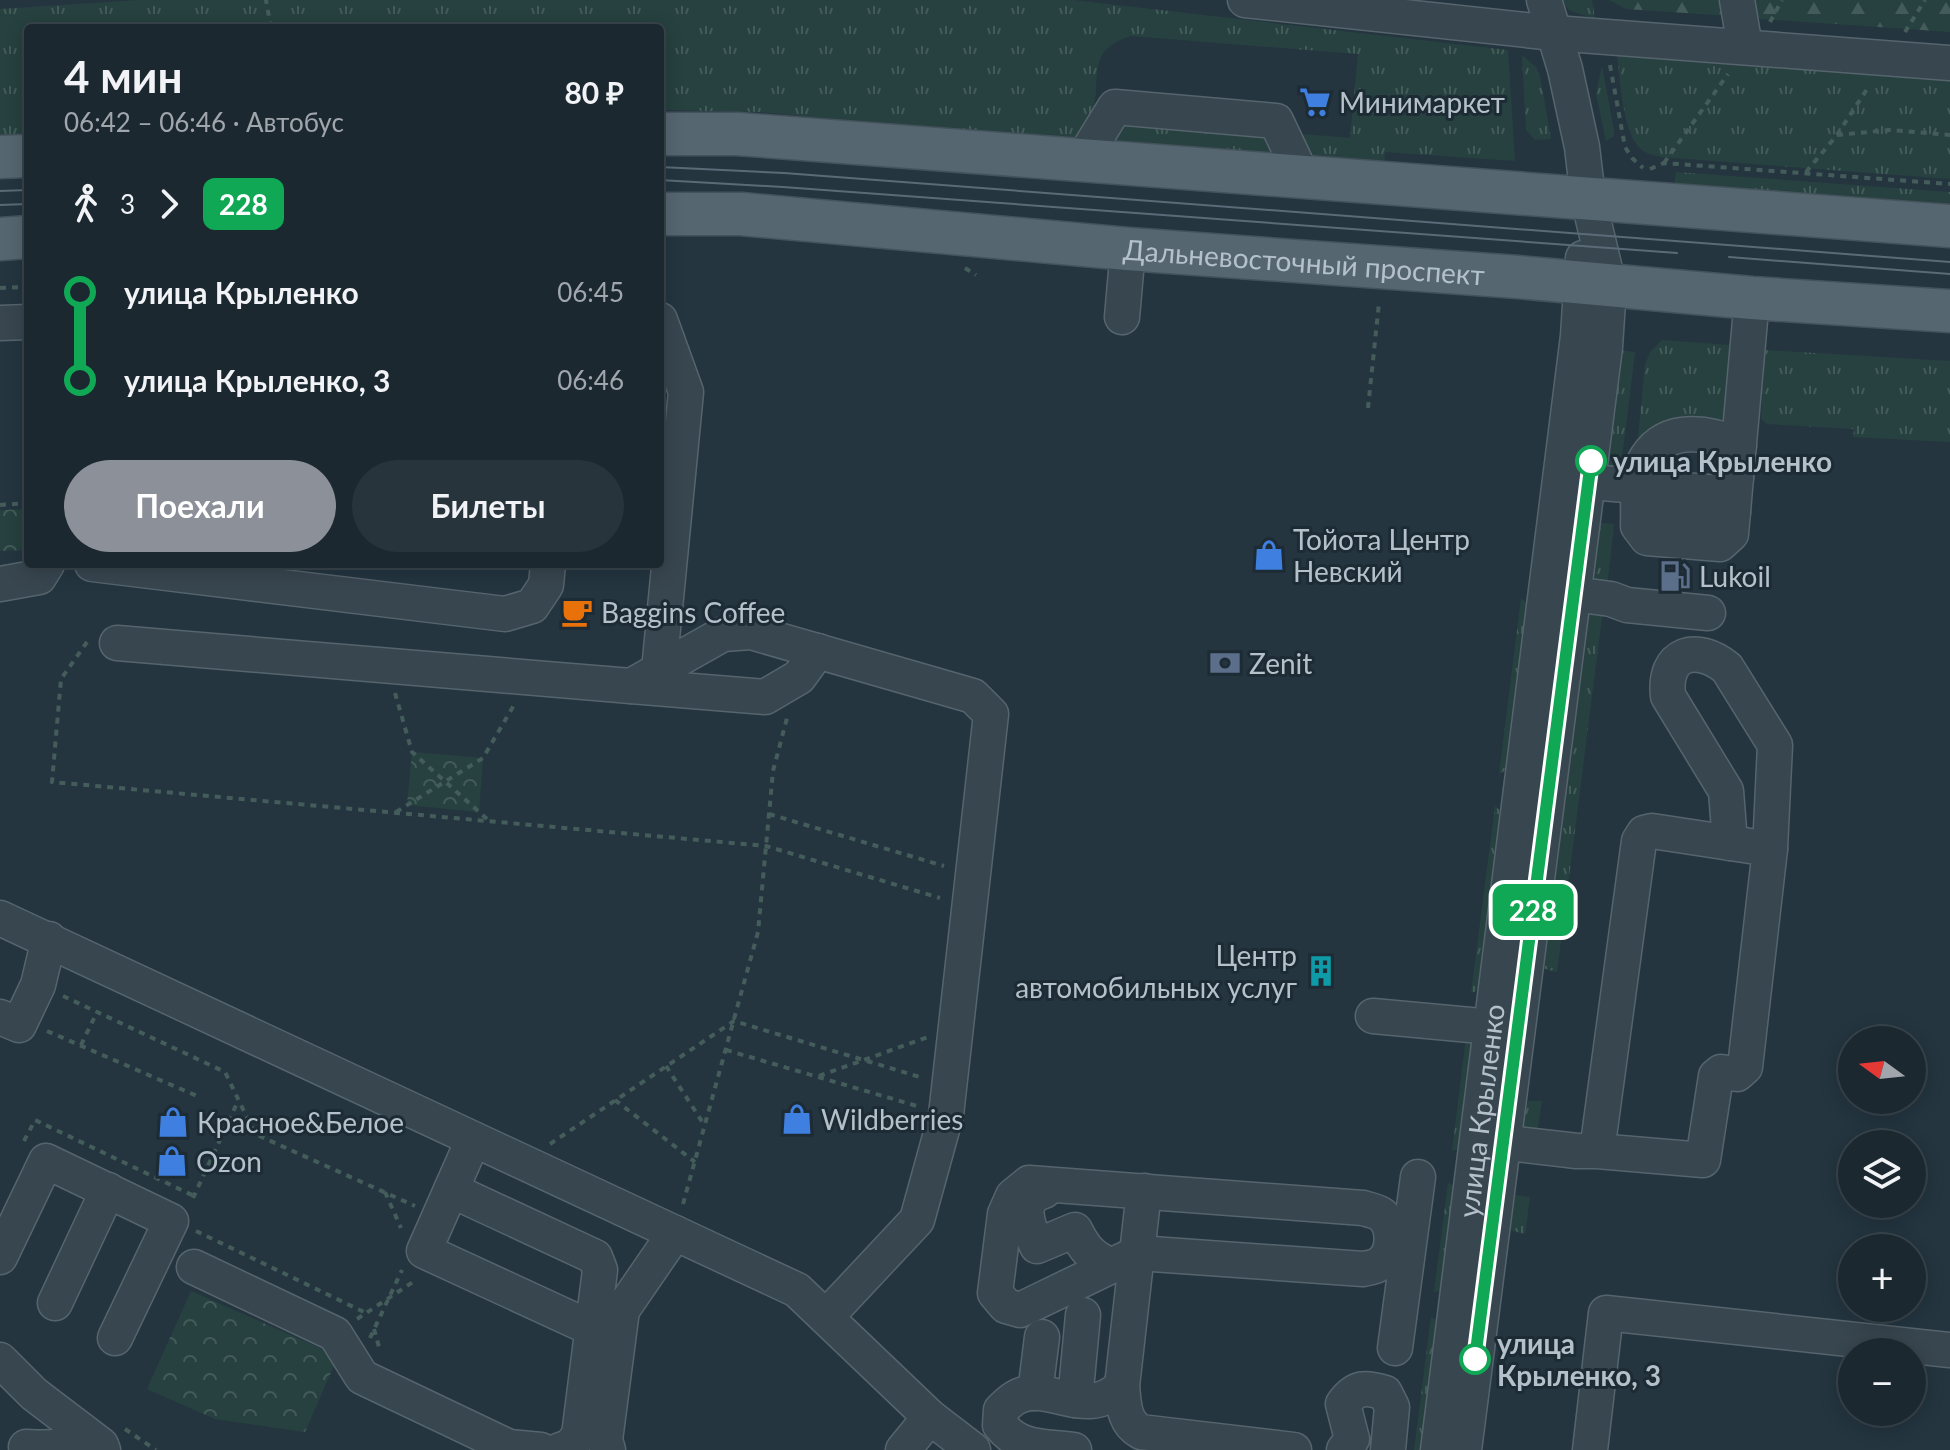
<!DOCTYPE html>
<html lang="ru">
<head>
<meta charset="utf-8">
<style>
  body { margin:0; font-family:Lato,sans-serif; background:#28343c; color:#f1f3f6; height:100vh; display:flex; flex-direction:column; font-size:30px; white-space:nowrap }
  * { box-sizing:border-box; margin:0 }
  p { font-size:26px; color:#a0a6ab }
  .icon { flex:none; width:44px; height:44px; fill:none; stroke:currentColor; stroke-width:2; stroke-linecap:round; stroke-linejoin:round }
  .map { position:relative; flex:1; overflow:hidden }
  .details { position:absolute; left:24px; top:24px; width:640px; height:544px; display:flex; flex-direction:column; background:#1b2830; border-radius:8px; box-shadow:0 4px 20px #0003,0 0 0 2px #39444c }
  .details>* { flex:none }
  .badge { padding:0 16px; border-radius:12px; font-size:28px; line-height:52px }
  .needle { width:52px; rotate:285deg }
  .controls { position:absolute; left:1838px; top:1026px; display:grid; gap:16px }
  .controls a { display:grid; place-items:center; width:88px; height:88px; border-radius:50%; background:#1b2830; box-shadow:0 4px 20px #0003,0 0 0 2px #39444c; font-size:40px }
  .map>.badge { position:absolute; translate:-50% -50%; box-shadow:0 0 0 4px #fff }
  .legs { display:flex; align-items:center; gap:12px; height:88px; padding:0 40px; font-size:26px }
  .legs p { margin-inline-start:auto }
  .overview { display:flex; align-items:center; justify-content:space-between; height:136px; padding:0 40px }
  h1 { font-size:44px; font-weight:700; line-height:60px }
  .primary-button { display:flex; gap:16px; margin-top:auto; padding:16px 40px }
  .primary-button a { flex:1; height:92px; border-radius:48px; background:#8c9099; color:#fff; font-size:32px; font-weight:700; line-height:92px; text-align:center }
  .primary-button a+a { background:#28343c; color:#f1f3f6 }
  ul { padding:0 40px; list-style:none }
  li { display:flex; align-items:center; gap:28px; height:88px; font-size:30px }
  li i { display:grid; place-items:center; width:12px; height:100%; margin:0 10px; background:currentColor }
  li i::after { content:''; width:20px; height:20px; margin:-10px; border:6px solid; border-radius:50%; background:#1b2830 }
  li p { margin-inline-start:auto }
  li:first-child i { background:linear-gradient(#0000 50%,currentColor 0) }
  li:last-child i { background:linear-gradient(currentColor 50%,#0000 0) }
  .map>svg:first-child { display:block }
</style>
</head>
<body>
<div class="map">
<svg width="1950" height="1450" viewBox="0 0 1950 1450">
  <defs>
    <pattern id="grass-tufts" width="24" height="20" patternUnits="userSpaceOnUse" patternTransform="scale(2)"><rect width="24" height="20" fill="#26413f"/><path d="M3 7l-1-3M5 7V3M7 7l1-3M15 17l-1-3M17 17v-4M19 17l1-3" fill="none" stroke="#435b59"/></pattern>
    <pattern id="forest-firs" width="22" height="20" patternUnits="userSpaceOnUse" patternTransform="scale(2)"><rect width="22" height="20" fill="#26413f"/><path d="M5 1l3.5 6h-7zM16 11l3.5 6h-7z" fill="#435b59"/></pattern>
    <pattern id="park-crowns" width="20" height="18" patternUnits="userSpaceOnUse" patternTransform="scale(2)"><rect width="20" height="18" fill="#26413f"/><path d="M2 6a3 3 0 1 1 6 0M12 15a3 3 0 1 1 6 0" fill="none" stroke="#435b59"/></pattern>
  </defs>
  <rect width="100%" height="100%" fill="#243540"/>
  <!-- grass -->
  <g fill="url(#grass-tufts)">
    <path d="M140,0H1073L1508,50L1515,161L1385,152L1384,164L1308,158L1291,133L1350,138L1358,54L1131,36C1085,50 1102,77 1093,112C1090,121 1082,131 1078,140L1061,141L760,112L660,110V28H28V137L0,138V9Z"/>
    <path d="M1562,0H1592L1595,19L1569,10Z"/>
    <path d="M1522,55L1536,67L1540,76L1551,139L1535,140L1526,130Z"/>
    <path d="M1617,56L1950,80V179L1661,157C1655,155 1647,154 1642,150C1622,135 1621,81 1617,56Z"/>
    <path d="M1602,66L1614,131V136L1606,141L1596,94Z"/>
    <path d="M1121,119L1263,129L1274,153L1110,140Z"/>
    <path d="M1676,172L1950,192V207L1674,187Z"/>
    <path d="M1662,340L1743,346L1734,429L1636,458L1645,365L1650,352Z"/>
    <path d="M1617,350L1635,352L1620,474L1605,473Z"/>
    <path d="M1765,350L1950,361V442L1853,437L1854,429L1767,424L1761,419Z"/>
    <path d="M1601,523L1614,524L1607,587L1586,580L1594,526Z"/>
    <path d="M1521,598L1530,606L1510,768L1499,774Z"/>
    <path d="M1603,609L1557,972L1541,968L1583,613Z"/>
    <path d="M1495,806L1503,813L1482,989L1471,993Z"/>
    <path d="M1466,1037L1475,1043L1462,1148L1452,1151Z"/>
    <path d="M1530,1101H1542L1537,1133L1517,1130L1524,1103Z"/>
    <path d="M1448,1183L1457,1187L1444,1290L1434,1292Z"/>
    <path d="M1516,1195L1530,1197L1525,1234L1509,1230L1512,1197Z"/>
    <path d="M1431,1317L1440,1321L1424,1450H1414Z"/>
  </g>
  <!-- forest -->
  <g fill="url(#forest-firs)">
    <path d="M1609,0H1728L1731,16L1626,9Z"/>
    <path d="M1744,0H1950V32L1748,18Z"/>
  </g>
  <!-- park -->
  <g fill="url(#park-crowns)">
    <path d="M28,509V550L0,551V510Z"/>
    <path d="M412,752L483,758L479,812L407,805Z"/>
    <path d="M191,1291L338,1356L305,1432L215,1419L147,1389Z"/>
  </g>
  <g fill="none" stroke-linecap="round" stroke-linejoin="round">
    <defs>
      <g id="minor">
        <path d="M1245,0L1554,33L1950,63"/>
        <path d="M1737,0L1745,47"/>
        <path d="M1083,159L1115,107L1276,121L1303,178"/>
        <path d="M1122,317L1128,249"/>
        <path d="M0,323L28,322"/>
        <path d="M1736,477L1731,534L1720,544L1647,538L1638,526C1639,506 1635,474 1647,457C1668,425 1710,432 1739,446"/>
        <path d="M1567,480L1719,493L1736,477L1752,298"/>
        <path d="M1639,508L1647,513L1722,518L1733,512"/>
        <path d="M92,564L505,614L532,606L546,585L548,564"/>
        <path d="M0,584L39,577L47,564"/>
        <path d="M1550,591L1611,599L1627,605L1708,613"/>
        <path d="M117,643L631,686L723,634L751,632L973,696L991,714L946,1115L917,1220L826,1317"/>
        <path d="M659,670L686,392L660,320"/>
        <path d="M631,686L765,697L799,677L818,651"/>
        <path d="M1730,843L1726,791L1668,696C1663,653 1696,643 1727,668L1775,745L1770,849"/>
        <path d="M0,918L797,1290L930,1417L973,1450"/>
        <path d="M1373,1016L1492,1027"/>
        <path d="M0,1017L19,1025L38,985L49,939"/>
        <path d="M473,1140L424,1251L593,1329"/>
        <path d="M1482,1140L1577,1151H1597L1703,1160L1716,1076L1721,1072L1737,1074L1745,1067L1770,849L1652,831L1644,833L1639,841L1597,1151"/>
        <path d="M1029,1183L1363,1208C1369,1210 1377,1211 1382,1215C1395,1227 1395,1252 1381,1263C1376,1267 1369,1268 1363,1269L1138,1253L1020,1310L1006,1306L995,1293L1005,1214L1013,1196Z"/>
        <path d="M451,1190L595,1257L600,1270L579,1435L570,1447L560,1450"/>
        <path d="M1044,1191C1016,1199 1028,1227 1037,1246L1075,1230C1084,1248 1091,1257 1110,1265"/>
        <path d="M1144,1191L1122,1386C1124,1404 1123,1422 1141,1432L1294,1450"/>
        <path d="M0,1257L46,1161L171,1221L115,1338"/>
        <path d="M194,1267L335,1334L362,1377L509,1447L541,1450"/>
        <path d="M55,1303L108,1190"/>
        <path d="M1395,1348L1418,1177"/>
        <path d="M0,1360L34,1394L101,1445L103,1450"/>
        <path d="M1035,1393L1042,1337"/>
        <path d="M1075,1400L1083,1315"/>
        <path d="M26,1447C52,1448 64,1450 81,1430"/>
        <path d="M608,1450L605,1440L622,1310L675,1233"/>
        <path d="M903,1450L930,1417"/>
        <path d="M1074,1450C1044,1446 1020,1450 1000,1425L1001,1410C1005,1406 1010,1401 1015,1398C1047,1378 1084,1423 1122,1386"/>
        <path d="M1344,1450L1352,1439L1343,1404C1356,1386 1366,1387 1385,1393L1392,1407L1388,1450"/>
        <path id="s1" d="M1438,1450L1578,336L1583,258"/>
        <path d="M1464,1450L1605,347L1609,286L1588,198L1582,147L1565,69L1544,0"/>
        <path d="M1590,1450L1606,1313L1950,1350"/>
      </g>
      <g id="major">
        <path d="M660,134H737L1950,226"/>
        <path d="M0,157L28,156"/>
        <path id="s2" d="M660,214H741L1128,249L1518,277L1752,298L1950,311"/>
        <path d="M0,239L28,237"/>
      </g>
    </defs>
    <!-- minor casing -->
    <use href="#minor" stroke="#56646d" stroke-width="37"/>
    <!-- major casing -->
    <use href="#major" stroke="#44525c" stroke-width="45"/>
    <!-- path -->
    <g stroke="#445d5b" stroke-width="4" stroke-dasharray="6 6" stroke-linecap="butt">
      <path d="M268,0H266L271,28"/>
      <path d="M1770,22L1782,0"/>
      <path d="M1905,32L1925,0"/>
      <path d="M1610,65L1625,147L1632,158L1643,168"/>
      <path d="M1837,135L1890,130L1950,135"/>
      <path d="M1664,163L1728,74"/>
      <path d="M1650,169L1664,163L1950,184"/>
      <path d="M1806,172L1837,135L1869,86"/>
      <path d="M965,268L976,275"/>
      <path d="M0,288L28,287"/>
      <path d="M1368,408L1379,303"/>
      <path d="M0,505L28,503"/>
      <path d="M87,642L61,679L52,782L766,846L940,898"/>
      <path d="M395,693L412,752L488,820"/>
      <path d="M396,812L483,758L514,705"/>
      <path d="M769,814L944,866"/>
      <path d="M63,996L225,1072L255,1134L415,1206"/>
      <path d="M47,1031L197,1096"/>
      <path d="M81,1045L97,1012"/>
      <path d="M726,1050L917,1106"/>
      <path d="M666,1066L705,1126"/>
      <path d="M819,1076L928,1037"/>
      <path d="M615,1100L695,1162"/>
      <path d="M24,1141L35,1120L194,1196"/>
      <path d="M550,1144L734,1021L920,1077"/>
      <path d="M385,1192L401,1228"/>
      <path d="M193,1198L238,1101"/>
      <path d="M683,1204L758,932L773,771L787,718"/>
      <path d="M196,1231L366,1313"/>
      <path d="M357,1319L416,1280"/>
      <path d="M374,1329L379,1347"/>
      <path d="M370,1338L402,1270"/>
      <path d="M125,1429L156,1450"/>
    </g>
    <!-- minor -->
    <use href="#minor" stroke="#384650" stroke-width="34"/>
    <!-- major -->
    <use href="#major" stroke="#566670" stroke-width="42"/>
    <!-- tram -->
    <g stroke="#5a6b77" stroke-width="2">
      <path d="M660,167L784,173L1950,262"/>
      <path d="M660,180L783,187L1677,253"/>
      <path d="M0,191L28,190"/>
      <path d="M0,205L28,204"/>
      <path d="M1729,257L1950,274"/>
    </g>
  </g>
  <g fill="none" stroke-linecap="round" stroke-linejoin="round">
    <defs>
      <path id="line-1" d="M1475,1359L1591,461"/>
    </defs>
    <!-- line-1 casing -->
    <use href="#line-1" stroke="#fff" stroke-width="18"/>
    <!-- line-1 -->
    <use href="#line-1" stroke="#10a855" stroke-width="12"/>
  </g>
  <!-- icons -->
  <defs>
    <symbol id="supermarket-bare" viewBox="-9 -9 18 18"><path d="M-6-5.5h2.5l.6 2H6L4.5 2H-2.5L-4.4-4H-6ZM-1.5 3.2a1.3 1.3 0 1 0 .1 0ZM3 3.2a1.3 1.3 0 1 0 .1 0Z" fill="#3f7fe0" stroke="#1d2b35" stroke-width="2.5" paint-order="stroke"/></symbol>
    <symbol id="shop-bare" viewBox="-9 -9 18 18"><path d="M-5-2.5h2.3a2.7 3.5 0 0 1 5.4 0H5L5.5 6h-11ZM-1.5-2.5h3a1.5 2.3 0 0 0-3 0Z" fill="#3f7fe0" stroke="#1d2b35" stroke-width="2.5" paint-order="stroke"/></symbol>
    <symbol id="fuel-bare" viewBox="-9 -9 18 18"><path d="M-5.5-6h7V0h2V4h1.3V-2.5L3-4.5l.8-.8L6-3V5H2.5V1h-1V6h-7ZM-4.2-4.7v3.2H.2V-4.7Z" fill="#5c6f8a" stroke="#1d2b35" stroke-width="2.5" paint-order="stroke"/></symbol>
    <symbol id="cafe-bare" viewBox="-9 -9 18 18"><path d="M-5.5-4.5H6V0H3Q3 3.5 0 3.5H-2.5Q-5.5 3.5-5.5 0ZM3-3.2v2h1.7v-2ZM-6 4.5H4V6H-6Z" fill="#e8710a" stroke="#1d2b35" stroke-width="2.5" paint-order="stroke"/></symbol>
    <symbol id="bank-bare" viewBox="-9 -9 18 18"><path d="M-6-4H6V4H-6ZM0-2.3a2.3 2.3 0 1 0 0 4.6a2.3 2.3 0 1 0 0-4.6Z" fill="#5c6f8a" stroke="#1d2b35" stroke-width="2.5" paint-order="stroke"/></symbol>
    <symbol id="building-bare" viewBox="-9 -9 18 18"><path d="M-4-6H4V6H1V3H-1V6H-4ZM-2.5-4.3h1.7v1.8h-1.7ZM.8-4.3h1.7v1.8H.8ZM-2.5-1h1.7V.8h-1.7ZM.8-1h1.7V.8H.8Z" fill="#0f9aa8" stroke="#1d2b35" stroke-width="2.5" paint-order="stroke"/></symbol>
  </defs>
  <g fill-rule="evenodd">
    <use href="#supermarket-bare" x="1293" y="80" width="44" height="44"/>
    <use href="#shop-bare" x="1247" y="533" width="44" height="44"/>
    <use href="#fuel-bare" x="1653" y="554" width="44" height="44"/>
    <use href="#cafe-bare" x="555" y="590" width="44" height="44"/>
    <use href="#bank-bare" x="1203" y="641" width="44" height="44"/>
    <use href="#building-bare" x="1299" y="949" width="44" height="44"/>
    <use href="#shop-bare" x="775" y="1097" width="44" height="44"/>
    <use href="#shop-bare" x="151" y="1100" width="44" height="44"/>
    <use href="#shop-bare" x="150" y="1139" width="44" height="44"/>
  </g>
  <!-- markers -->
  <g fill="#fff" stroke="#10a855" stroke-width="4">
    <circle cx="1591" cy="461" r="14"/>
    <circle cx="1475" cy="1359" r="14"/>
  </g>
  <g text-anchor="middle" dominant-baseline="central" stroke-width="6" stroke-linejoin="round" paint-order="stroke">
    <!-- poi labels -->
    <g font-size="28" fill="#b4c1ca" stroke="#1d2b35" text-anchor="start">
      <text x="1339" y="102">Минимаркет</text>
      <text x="1293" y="539">Тойота Центр<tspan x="1293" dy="32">Невский</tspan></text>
      <text x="1699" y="576">Lukoil</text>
      <text x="601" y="612">Baggins Coffee</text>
      <text x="1249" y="663">Zenit</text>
      <text x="1297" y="955" text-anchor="end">Центр<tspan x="1297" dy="32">автомобильных услуг</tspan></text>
      <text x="821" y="1119">Wildberries</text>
      <text x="197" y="1122">Красное&amp;Белое</text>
      <text x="196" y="1161">Ozon</text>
    </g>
    <!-- street labels -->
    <g font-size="28" fill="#b4c1ca" stroke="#1d2b35">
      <text stroke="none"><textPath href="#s2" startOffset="646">Дальневосточный проспект</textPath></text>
      <text stroke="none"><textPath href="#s1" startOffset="342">улица Крыленко</textPath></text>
    </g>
    <!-- stop labels -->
    <g font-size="28" font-weight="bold" fill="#b4c1ca" stroke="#1d2b35" text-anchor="start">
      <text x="1613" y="461">улица Крыленко</text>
      <text x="1497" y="1343">улица<tspan x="1497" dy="32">Крыленко, 3</tspan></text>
    </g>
  </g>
</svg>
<div class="controls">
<a><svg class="needle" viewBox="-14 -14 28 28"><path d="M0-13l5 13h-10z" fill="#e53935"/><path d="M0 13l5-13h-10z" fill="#a0a6ab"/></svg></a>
<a><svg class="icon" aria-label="layers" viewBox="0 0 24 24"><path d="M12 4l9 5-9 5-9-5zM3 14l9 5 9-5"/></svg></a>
<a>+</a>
<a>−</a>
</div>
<b class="badge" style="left:1533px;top:910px;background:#10a855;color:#fff">228</b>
<section class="details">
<div class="overview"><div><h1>4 мин</h1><p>06:42 – 06:46 · Автобус</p></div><b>80 ₽</b></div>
<div class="legs"><svg class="icon" aria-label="walk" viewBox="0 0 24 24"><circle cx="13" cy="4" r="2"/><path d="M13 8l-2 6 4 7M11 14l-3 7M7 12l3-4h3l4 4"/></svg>3<svg class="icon" aria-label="forward" viewBox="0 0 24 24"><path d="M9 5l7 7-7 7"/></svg><b class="badge" style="background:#10a855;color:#fff">228</b></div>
<ul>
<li><i style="color:#10a855"></i><b>улица Крыленко</b><p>06:45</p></li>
<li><i style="color:#10a855"></i><b>улица Крыленко, 3</b><p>06:46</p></li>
</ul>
<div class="primary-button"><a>Поехали</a><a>Билеты</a></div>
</section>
</div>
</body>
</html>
